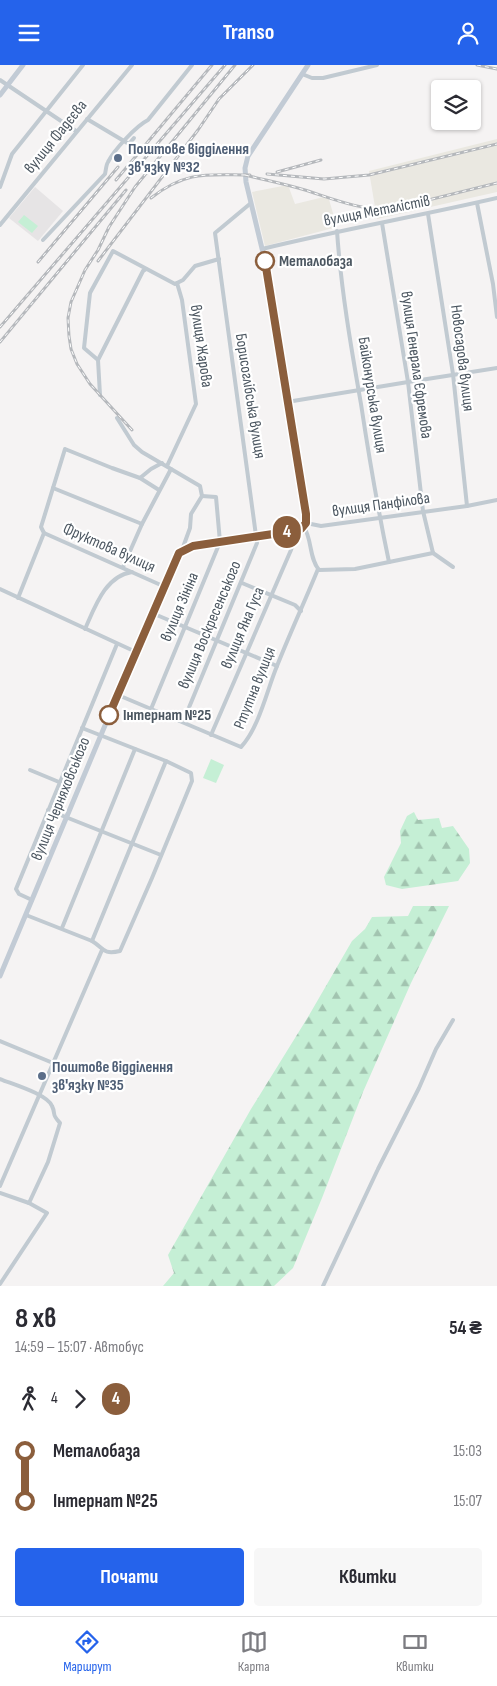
<!DOCTYPE html>
<html lang="uk">
<head>
<meta charset="utf-8">
<style>
  body { margin:0; font-family:"Sofia Sans Condensed",sans-serif; background:#f7f7f7; color:#2b2b33; height:100vh; display:flex; flex-direction:column; font-size:19px; white-space:nowrap }
  * { box-sizing:border-box; margin:0 }
  p { font-size:16px; color:#7c7c81 }
  .icon { flex:none; width:28px; height:28px; fill:none; stroke:currentColor; stroke-width:2; stroke-linecap:round; stroke-linejoin:round }
  .map { position:relative; height:1221px; overflow:hidden }
  .sheet { display:flex; flex-direction:column; background:#fff; flex:1 }
  .sheet>* { flex:none }
  .badge { padding:0 10px; border-radius:16px; font-size:18px; line-height:32px }
  .controls { position:absolute; left:431px; top:15px; display:grid; gap:10px }
  .controls a { display:grid; place-items:center; width:50px; height:50px; border-radius:5px; background:#fff; box-shadow:0 1px 4px #0004; font-size:25px }
  .map>.badge { position:absolute; translate:-50% -50%; box-shadow:0 0 0 2px #fff }
  .legs { display:flex; align-items:center; gap:8px; height:55px; padding:0 15px; font-size:16px }
  .legs p { margin-inline-start:auto }
  .head { display:flex; align-items:center; justify-content:space-between; height:85px; padding:0 15px }
  h1 { font-size:28px; font-weight:700; line-height:38px }
  .primary-button { display:flex; gap:10px; margin-top:auto; padding:10px 15px }
  .primary-button a { flex:1; height:58px; border-radius:5px; background:#2563eb; color:#fff; font-size:20px; font-weight:700; line-height:58px; text-align:center }
  .primary-button a+a { background:#f7f7f7; color:#2b2b33 }
  ul { padding:0 15px; list-style:none }
  li { display:flex; align-items:center; gap:18px; height:50px; font-size:19px }
  li i { display:grid; place-items:center; width:8px; height:100%; margin:0 6px; background:currentColor }
  li i::after { content:''; width:12px; height:12px; margin:-6px; border:4px solid; border-radius:50%; background:#fff }
  li p { margin-inline-start:auto }
  li:first-child i { background:linear-gradient(#0000 50%,currentColor 0) }
  li:last-child i { background:linear-gradient(currentColor 50%,#0000 0) }
  header { display:flex; justify-content:space-between; align-items:center; height:65px; padding:0 15px; background:#2563eb; color:#fff; font-size:22px; font-weight:700 }
  .tabs { display:flex; justify-content:space-around; align-items:center; height:70px; border-top:1px solid #e1e1e2; background:#fff; font-size:14px; color:#7c7c81 }
  .tabs a { display:grid; justify-items:center; gap:2px }
  .tabs .on { color:#2563eb }
  .map>svg:first-child { display:block }
</style>
</head>
<body>
<header><svg class="icon" aria-label="menu" viewBox="0 0 24 24"><path d="M4 6h16M4 12h16M4 18h16"/></svg>Transo<svg class="icon" aria-label="person" viewBox="0 0 24 24"><circle cx="12" cy="8" r="4"/><path d="M4 21q1-7 8-7t8 7"/></svg></header>
<div class="map">
<svg width="497" height="1221" viewBox="0 0 497 1221">
  <defs>
    <pattern id="forest-firs" width="22" height="20" patternUnits="userSpaceOnUse" patternTransform="scale(1.25)"><rect width="22" height="20" fill="#c5efd5"/><path d="M5 1l3.5 6h-7zM16 11l3.5 6h-7z" fill="#a2c4b0"/></pattern>
  </defs>
  <rect width="100%" height="100%" fill="#f5f3f3"/>
  <!-- commercial -->
  <g fill="#eae8e1">
    <path d="M497,74V127L377,154L369,106Z"/>
    <path d="M288,120L295,139L328,131L337,162L265,181L252,127Z"/>
  </g>
  <!-- education -->
  <path fill="#e6e4e5" d="M35,122L63,146L38,176L9,153Z"/>
  <!-- grass -->
  <g fill="#c5efd5">
    <path d="M24,150L38,161L32,168L18,157Z"/>
    <path d="M211,694L224,700L216,718L203,713Z"/>
  </g>
  <!-- forest -->
  <g fill="url(#forest-firs)">
    <path d="M414,747L418,755L439,753L442,763L453,761L469,784L470,798L458,816L402,824L386,820L384,812L401,778L400,766L407,751Z"/>
    <path d="M413,841H449L411,918L363,1027L322,1133L293,1203L274,1221H163L174,1208L168,1190L251,1044L308,952L352,876L365,864L372,852L408,851Z"/>
  </g>
  <g fill="none" stroke-linecap="round" stroke-linejoin="round">
    <!-- street -->
    <g stroke="#c1cad1" stroke-width="4">
      <path d="M302,9L312,13H323L377,0"/>
      <path d="M0,15L76,66"/>
      <path d="M87,54L129,79L134,73"/>
      <path d="M0,122L12,89L83,0"/>
      <path d="M477,138L493,219L497,252"/>
      <path d="M428,149L453,309L467,441"/>
      <path d="M382,158L408,317L423,446L433,488"/>
      <path d="M0,160L132,0"/>
      <path d="M337,166C341,224 351,282 361,339C369,392 378,445 389,497"/>
      <path d="M43,175L105,109C106,105 106,100 108,97C114,85 136,61 148,55L192,0"/>
      <path d="M262,184C340,165 419,151 497,133"/>
      <path d="M98,295L143,206L146,204"/>
      <path d="M100,330L98,295L84,283L90,228L113,186L175,219L183,215L195,201L219,194"/>
      <path d="M287,337L408,317L497,303"/>
      <path d="M117,353L134,380L142,387L200,421L202,431L191,449L190,463L182,485"/>
      <path d="M167,401L196,339L182,235L177,218"/>
      <path d="M140,413L151,404L162,398"/>
      <path d="M53,423L142,459"/>
      <path d="M306,458L321,461L467,441L497,435"/>
      <path d="M304,462C312,474 309,493 319,505L355,504L433,488"/>
      <path d="M44,468L163,521"/>
      <path d="M433,488L453,502"/>
      <path d="M123,502L142,459L171,404"/>
      <path d="M242,518L295,540L301,546"/>
      <path d="M0,524L136,587"/>
      <path d="M18,533L44,468L41,462L65,384L112,403L140,413L159,425"/>
      <path d="M152,548L277,601"/>
      <path d="M85,564C95,542 105,511 132,507"/>
      <path d="M118,630L241,682C259,663 267,625 277,601C290,568 305,536 318,504"/>
      <path d="M151,644L220,477L216,432L202,431"/>
      <path d="M183,657L257,478L215,168L251,138"/>
      <path d="M211,670L291,485L294,475L293,467"/>
      <path d="M30,705L59,717"/>
      <path d="M48,745L161,790"/>
      <path d="M32,835L19,829L16,824L117,579"/>
      <path d="M26,850L92,876C104,883 102,890 120,886L152,813L192,716L191,708L166,696L82,663"/>
      <path d="M62,863L135,684"/>
      <path d="M92,876L166,696"/>
      <path d="M0,976L53,998"/>
      <path d="M0,1014C12,1019 47,1029 52,1041C56,1049 51,1049 60,1058L48,1097L29,1138"/>
      <path d="M0,1121L102,885"/>
      <path d="M0,1128L29,1138L47,1148L0,1219"/>
      <path d="M323,1221L378,1104L419,1023L436,984L453,955"/>
    </g>
    <!-- secondary -->
    <g stroke="#c2cbd5" stroke-width="5">
      <path d="M0,30L23,0"/>
      <path d="M0,911L176,491L182,485L188,482L293,467L301,464L306,458V449L265,196L246,117L245,103L248,91L308,0"/>
    </g>
    <defs>
      <g id="rail">
        <path d="M477,0L497,4"/>
        <path d="M277,107L321,95"/>
        <path d="M267,109L324,114L369,110L497,79"/>
        <path d="M245,110C265,115 285,119 305,125C333,134 362,146 392,144L497,118"/>
        <path d="M116,115L212,0"/>
        <path d="M151,133C187,105 208,110 250,110"/>
        <path d="M98,196L198,65L219,34L253,0"/>
        <path d="M38,197L118,102"/>
        <path d="M0,262L225,0"/>
        <path d="M0,277L126,125"/>
        <path d="M132,365L90,319L77,299L71,284L69,271L68,253L71,237L85,205L98,185L109,162L135,122L235,0"/>
      </g>
    </defs>
    <!-- rail casing -->
    <use href="#rail" stroke="#b5b8bc" stroke-width="3"/>
    <!-- rail -->
    <use href="#rail" stroke="#fff" stroke-width="1" stroke-dasharray="4" stroke-linecap="butt"/>
  </g>
  <g fill="none" stroke-linecap="round" stroke-linejoin="round">
    <defs>
      <path id="line-1" d="M109,650L179,488L193,481L293,466L301,464L306,458V449L265,196"/>
    </defs>
    <!-- line-1 casing -->
    <use href="#line-1" stroke="#fff" stroke-width="11"/>
    <!-- line-1 -->
    <use href="#line-1" stroke="#8b5e3c" stroke-width="8"/>
  </g>
  <!-- markers -->
  <g fill="#5c6f8a" stroke="#fff" stroke-width="2">
    <circle cx="118" cy="93" r="5"/>
    <circle cx="42" cy="1011" r="5"/>
  </g>
  <g fill="#fff" stroke="#8b5e3c" stroke-width="2.5">
    <circle cx="265" cy="196" r="9"/>
    <circle cx="109" cy="650" r="9"/>
  </g>
  <g text-anchor="middle" dominant-baseline="central" stroke-width="4.5" stroke-linejoin="round" paint-order="stroke">
    <!-- street labels -->
    <g font-size="16" fill="#4b5660" stroke="#fff">
      <text transform="translate(56 72) rotate(-51)">вулиця Фадєєва</text>
      <text transform="translate(377 146) rotate(-11)">вулиця Металістів</text>
      <text transform="translate(201 281) rotate(82)">вулиця Жарова</text>
      <text transform="translate(462 293) rotate(83)">Новосадова вулиця</text>
      <text transform="translate(416 300) rotate(82)">вулиця Генерала Єфремова</text>
      <text transform="translate(372 330) rotate(81)">Байконурська вулиця</text>
      <text transform="translate(250 331) rotate(81)">Борисоглібська вулиця</text>
      <text transform="translate(381 440) rotate(-8)">вулиця Панфілова</text>
      <text transform="translate(109 483) rotate(24)">Фруктова вулиця</text>
      <text transform="translate(180 542) rotate(-67)">вулиця Зініна</text>
      <text transform="translate(210 560) rotate(-67)">вулиця Воскресенського</text>
      <text transform="translate(243 563) rotate(-67)">вулиця Яна Гуса</text>
      <text transform="translate(255 623) rotate(-68)">Ртутна вулиця</text>
      <text transform="translate(61 734) rotate(-68)">вулиця Черняховського</text>
    </g>
    <!-- service labels -->
    <g font-size="16" font-weight="bold" fill="#4e5e75" stroke="#fff" text-anchor="start">
      <text x="128" y="84">Поштове відділення<tspan x="128" dy="18">зв'язку №32</tspan></text>
      <text x="52" y="1002">Поштове відділення<tspan x="52" dy="18">зв'язку №35</tspan></text>
    </g>
    <!-- stop labels -->
    <g font-size="16" font-weight="bold" fill="#4b5660" stroke="#fff" text-anchor="start">
      <text x="279" y="196">Металобаза</text>
      <text x="123" y="650">Інтернат №25</text>
    </g>
  </g>
</svg>
<div class="controls">
<a><svg class="icon" aria-label="layers" viewBox="0 0 24 24"><path d="M12 4l9 5-9 5-9-5zM3 14l9 5 9-5"/></svg></a>
</div>
<b class="badge" style="left:287px;top:467px;background:#8b5e3c;color:#fff">4</b>
</div>
<section class="sheet">
<div class="head"><div><h1>8 хв</h1><p>14:59 – 15:07 · Автобус</p></div><b>54 ₴</b></div>
<div class="legs"><svg class="icon" aria-label="walk" viewBox="0 0 24 24"><circle cx="13" cy="4" r="2"/><path d="M13 8l-2 6 4 7M11 14l-3 7M7 12l3-4h3l4 4"/></svg>4<svg class="icon" aria-label="forward" viewBox="0 0 24 24"><path d="M9 5l7 7-7 7"/></svg><b class="badge" style="background:#8b5e3c;color:#fff">4</b></div>
<ul>
<li><i style="color:#8b5e3c"></i><b>Металобаза</b><p>15:03</p></li>
<li><i style="color:#8b5e3c"></i><b>Інтернат №25</b><p>15:07</p></li>
</ul>
<div class="primary-button"><a>Почати</a><a>Квитки</a></div>
</section>
<nav class="tabs">
<a class="on"><svg class="icon" aria-label="directions" viewBox="0 0 24 24"><path d="M12 3l9 9-9 9-9-9zM9 14v-3h6M13 9l2 2-2 2"/></svg>Маршрут</a>
<a><svg class="icon" aria-label="map" viewBox="0 0 24 24"><path d="M3 6l6-2 6 2 6-2v14l-6 2-6-2-6 2zM9 4v14M15 6v14"/></svg>Карта</a>
<a><svg class="icon" aria-label="tickets" viewBox="0 0 24 24"><path d="M3 7h18v10H3zM15 7v10"/></svg>Квитки</a>
</nav>
</body>
</html>
